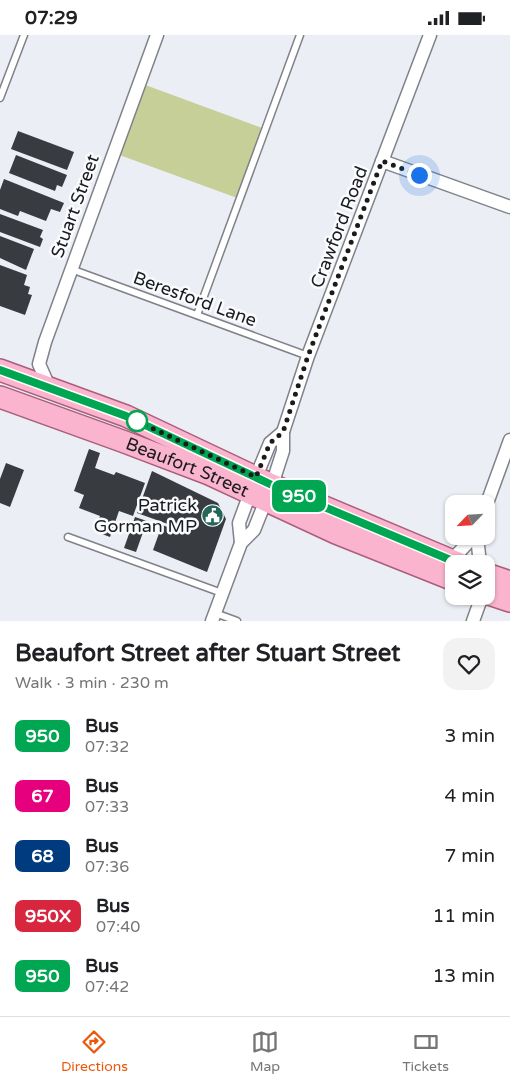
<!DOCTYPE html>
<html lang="en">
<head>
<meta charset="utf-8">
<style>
  body { margin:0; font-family:"Varela Round",sans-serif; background:#f2f2f2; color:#202124; height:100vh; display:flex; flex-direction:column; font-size:19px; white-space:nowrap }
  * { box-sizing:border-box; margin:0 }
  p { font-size:16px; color:#757577 }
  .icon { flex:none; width:28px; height:28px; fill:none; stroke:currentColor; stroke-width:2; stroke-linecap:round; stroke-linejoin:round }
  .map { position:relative; height:586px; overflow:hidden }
  .sheet { display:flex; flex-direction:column; background:#fff; flex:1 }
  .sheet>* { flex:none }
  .badge { padding:0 10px; border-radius:8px; font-size:18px; line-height:32px }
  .needle { width:32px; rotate:245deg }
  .controls { position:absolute; left:445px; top:460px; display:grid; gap:10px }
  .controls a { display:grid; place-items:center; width:50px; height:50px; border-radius:10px; background:#fff; box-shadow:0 1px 4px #0004; font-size:25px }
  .you { position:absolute; width:25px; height:25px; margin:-12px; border:4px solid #fff; border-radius:50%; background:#1a73e8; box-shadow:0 0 0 8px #1a73e833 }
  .map>.badge { position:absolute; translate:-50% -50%; box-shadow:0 0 0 2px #fff }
  .round { display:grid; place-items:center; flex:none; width:52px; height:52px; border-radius:15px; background:#f2f2f2 }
  .summary { display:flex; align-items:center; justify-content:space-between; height:85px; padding:0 15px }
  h1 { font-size:24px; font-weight:800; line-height:38px }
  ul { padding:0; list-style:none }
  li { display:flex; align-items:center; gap:15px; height:60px; padding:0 15px }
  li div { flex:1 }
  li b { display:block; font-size:19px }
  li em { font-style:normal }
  li .badge { min-width:55px; font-weight:700; text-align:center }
  .status { display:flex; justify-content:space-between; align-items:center; height:35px; padding:0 25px; background:#fff; direction:ltr }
  .status svg { height:14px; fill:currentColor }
  .menu { display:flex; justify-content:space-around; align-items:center; height:70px; border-top:1px solid #e0e0e0; background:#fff; font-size:14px; color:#757577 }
  .menu a { display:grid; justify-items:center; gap:2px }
  .menu .active { color:#ea580c }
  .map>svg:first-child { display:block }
</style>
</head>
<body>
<div class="status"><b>07:29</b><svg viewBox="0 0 49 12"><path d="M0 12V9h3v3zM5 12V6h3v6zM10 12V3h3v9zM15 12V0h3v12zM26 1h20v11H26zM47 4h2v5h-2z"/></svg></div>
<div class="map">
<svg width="510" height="586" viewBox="0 0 510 586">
  <rect width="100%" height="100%" fill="#ebeef4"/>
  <!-- green -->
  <path fill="#c7cf98" d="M140,48L265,94L240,164L114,118Z"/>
  <!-- building -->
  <g fill="#383b40">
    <path d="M18,96L74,117L67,135L11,114Z"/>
    <path d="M16,120L67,140L62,152L57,150L55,156L9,138Z"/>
    <path d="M4,144L64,168L60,177L51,174L46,186L20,176L18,181L0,174V155Z"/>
    <path d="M0,179L43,195L40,202L43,204L40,212L0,197Z"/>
    <path d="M0,201L34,214L26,235L0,223Z"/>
    <path d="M0,230L27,240L24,250L30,252L28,259L32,260L25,280L0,271Z"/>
    <path d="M89,414L100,418L95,433L114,440L116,437L145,448L133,481L119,476L110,502L94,496L100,481L79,473L84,460L74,456Z"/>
    <path d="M6,428L24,435L10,472L0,468V444Z"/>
    <path d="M152,436L218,468L226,484L207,537L153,515L162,490L179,496V493L137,478Z"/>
    <path d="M135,482L147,486L136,517L124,513Z"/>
  </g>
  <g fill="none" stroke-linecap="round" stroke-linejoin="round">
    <defs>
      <g id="service">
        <path d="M0,63L24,0"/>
        <path d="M71,234L308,321"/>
        <path d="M197,280L300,0"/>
        <path d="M68,502L222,558"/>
        <path d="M215,578L237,586"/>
      </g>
      <g id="minor">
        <path d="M382,126L510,172"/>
        <path d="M50,354L39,329L45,307L157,0"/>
        <path d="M486,471L510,405"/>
        <path d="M477,501L480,529"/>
        <path d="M241,508L239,488L256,442L270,408L283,397"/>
        <path d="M451,526L474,501"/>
        <path d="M212,586L241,508L254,495L272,450L283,416V397L308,321L430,0"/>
        <path d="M473,586L482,561"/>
      </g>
      <g id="primary">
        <path d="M0,335L126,381L272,450L460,529"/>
        <path id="s1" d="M0,362L122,406L209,439L336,498L454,545"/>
        <path d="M486,539L510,547"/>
        <path d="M486,558L510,566"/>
      </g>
    </defs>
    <!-- service casing -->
    <use href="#service" stroke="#7f8288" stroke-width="9"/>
    <!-- minor casing -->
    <use href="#minor" stroke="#7f8288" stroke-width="15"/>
    <!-- primary casing -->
    <use href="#primary" stroke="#aa5e7b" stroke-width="24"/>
    <!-- service -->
    <use href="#service" stroke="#fff" stroke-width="6"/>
    <!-- minor -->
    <use href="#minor" stroke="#fff" stroke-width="12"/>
    <!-- primary -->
    <use href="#primary" stroke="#fab4ce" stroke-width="21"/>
  </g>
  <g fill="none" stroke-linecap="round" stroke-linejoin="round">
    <defs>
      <path id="line" d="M0,335L126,381L272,450L460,529"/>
    </defs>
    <!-- line casing -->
    <use href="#line" stroke="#fff" stroke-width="11"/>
    <!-- line -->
    <use href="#line" stroke="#00a651" stroke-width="8"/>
    <!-- walk -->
    <path stroke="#1a1b1d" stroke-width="5" stroke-dasharray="0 9" d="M137,386L256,442L270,408L283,397L308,321L382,126L419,140"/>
  </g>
  <!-- icons -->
  <defs>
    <symbol id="civic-disc" viewBox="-11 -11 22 22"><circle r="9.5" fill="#246759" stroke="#f9fbff"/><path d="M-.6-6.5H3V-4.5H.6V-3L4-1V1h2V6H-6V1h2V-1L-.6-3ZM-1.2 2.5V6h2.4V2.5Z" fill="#fff"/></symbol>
  </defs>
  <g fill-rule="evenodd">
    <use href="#civic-disc" x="200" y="468" width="25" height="25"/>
  </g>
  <!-- markers -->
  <circle fill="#fff" stroke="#00a651" stroke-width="2.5" cx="137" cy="386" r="10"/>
  <g text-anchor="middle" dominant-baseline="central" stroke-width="5" stroke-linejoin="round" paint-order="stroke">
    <!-- street labels -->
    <g font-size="18" fill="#1a1b1d" stroke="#f9fbff">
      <text transform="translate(75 171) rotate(-70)">Stuart Street</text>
      <text transform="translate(339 192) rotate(-69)">Crawford Road</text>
      <text transform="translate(195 264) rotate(20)">Beresford Lane</text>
      <text stroke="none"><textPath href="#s1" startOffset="200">Beaufort Street</textPath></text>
    </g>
    <!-- poi labels -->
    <g font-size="18" fill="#1a1b1d" stroke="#f9fbff" text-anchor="end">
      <text x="197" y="470">Patrick<tspan x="197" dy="21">Gorman MP</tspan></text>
    </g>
  </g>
</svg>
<div class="controls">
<a><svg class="needle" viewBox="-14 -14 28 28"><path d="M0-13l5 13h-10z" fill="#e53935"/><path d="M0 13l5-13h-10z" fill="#757577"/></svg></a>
<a><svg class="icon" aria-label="layers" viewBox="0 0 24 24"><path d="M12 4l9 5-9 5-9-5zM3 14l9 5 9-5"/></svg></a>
</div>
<div class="you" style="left:419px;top:140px"></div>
<b class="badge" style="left:299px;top:461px;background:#00a651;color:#fff">950</b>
</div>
<section class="sheet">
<div class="summary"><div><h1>Beaufort Street after Stuart Street</h1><p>Walk · 3 min · 230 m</p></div><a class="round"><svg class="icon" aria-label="heart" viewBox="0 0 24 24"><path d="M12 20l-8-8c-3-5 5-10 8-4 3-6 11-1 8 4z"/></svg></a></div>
<ul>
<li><span class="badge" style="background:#00a651;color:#fff">950</span><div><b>Bus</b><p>07:32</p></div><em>3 min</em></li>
<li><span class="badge" style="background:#e6007e;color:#fff">67</span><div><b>Bus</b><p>07:33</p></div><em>4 min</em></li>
<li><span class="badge" style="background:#003b80;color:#fff">68</span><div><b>Bus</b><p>07:36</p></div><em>7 min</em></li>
<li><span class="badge" style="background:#d7263d;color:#fff">950X</span><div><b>Bus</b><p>07:40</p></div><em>11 min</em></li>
<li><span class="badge" style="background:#00a651;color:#fff">950</span><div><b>Bus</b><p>07:42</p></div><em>13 min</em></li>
</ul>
</section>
<nav class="menu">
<a class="active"><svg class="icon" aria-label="directions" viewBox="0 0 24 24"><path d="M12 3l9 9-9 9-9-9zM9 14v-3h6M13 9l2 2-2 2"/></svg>Directions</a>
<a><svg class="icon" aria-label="map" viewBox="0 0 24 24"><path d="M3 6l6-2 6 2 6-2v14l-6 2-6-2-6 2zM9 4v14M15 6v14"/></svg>Map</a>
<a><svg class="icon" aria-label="tickets" viewBox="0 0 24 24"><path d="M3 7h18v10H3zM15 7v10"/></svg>Tickets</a>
</nav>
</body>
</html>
